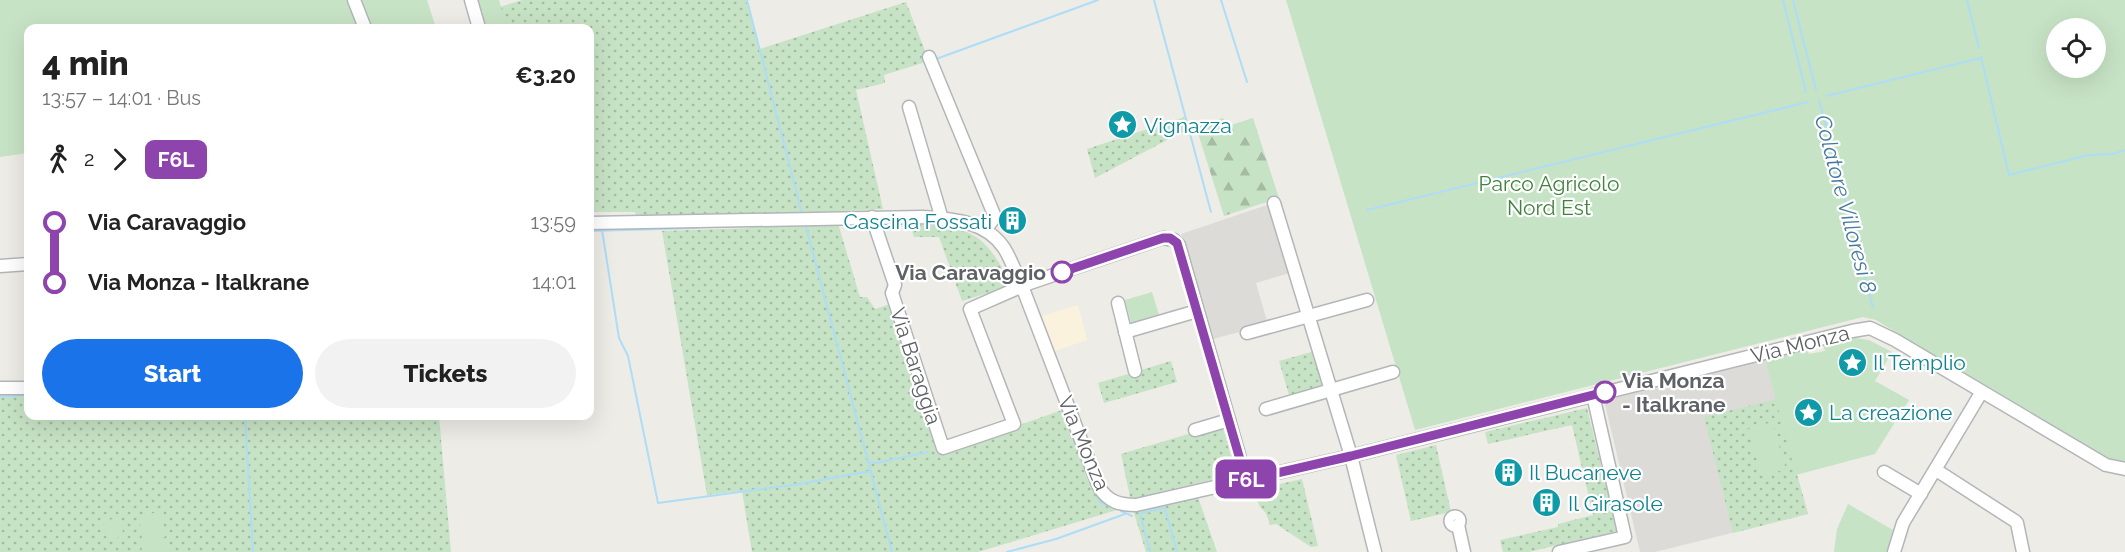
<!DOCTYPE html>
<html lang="en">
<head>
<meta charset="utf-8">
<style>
  body { margin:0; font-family:Raleway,sans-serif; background:#f2f2f2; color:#222; height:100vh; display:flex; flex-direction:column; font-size:22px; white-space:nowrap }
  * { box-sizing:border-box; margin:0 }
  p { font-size:20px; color:#767676 }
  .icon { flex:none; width:33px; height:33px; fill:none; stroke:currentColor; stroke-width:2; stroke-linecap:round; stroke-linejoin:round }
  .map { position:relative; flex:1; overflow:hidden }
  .panel { position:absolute; left:24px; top:24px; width:570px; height:396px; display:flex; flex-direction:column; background:#fff; border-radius:12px; box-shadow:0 6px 24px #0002 }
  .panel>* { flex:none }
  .badge { padding:0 12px; border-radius:9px; font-size:21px; line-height:39px }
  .fabs { position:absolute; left:2046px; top:18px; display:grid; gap:12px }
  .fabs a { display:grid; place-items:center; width:60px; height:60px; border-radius:50%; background:#fff; box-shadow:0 6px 24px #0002; font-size:30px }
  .map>.badge { position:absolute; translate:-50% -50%; box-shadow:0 0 0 3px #fff }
  .legs { display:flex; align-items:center; gap:9px; height:66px; padding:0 18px; font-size:20px }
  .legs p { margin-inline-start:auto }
  .head { display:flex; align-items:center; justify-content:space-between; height:102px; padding:0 18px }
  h1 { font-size:33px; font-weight:800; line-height:45px }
  .cta { display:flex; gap:12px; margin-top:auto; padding:12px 18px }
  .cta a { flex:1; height:69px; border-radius:36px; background:#1a73e8; color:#fff; font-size:24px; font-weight:800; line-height:69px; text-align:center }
  .cta a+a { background:#f2f2f2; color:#222 }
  ul { padding:0 18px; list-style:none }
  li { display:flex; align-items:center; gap:21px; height:60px; font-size:22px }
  li i { display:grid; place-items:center; width:9px; height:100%; margin:0 8px; background:currentColor }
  li i::after { content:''; width:15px; height:15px; margin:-8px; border:4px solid; border-radius:50%; background:#fff }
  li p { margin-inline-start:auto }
  li:first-child i { background:linear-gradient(#0000 50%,currentColor 0) }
  li:last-child i { background:linear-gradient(currentColor 50%,#0000 0) }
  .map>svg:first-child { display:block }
</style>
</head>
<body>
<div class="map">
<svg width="2125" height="552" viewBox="0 0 2125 552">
  <defs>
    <pattern id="grass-dots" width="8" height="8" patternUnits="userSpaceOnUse" patternTransform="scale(1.5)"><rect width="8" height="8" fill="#c7e3c5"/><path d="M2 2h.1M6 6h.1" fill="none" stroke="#a5bba4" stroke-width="1.8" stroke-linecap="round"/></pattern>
    <pattern id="forest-firs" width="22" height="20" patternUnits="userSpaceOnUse" patternTransform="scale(1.5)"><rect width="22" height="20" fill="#c7e3c5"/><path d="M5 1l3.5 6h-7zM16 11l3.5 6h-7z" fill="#a5bba4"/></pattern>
  </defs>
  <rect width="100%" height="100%" fill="#eeece6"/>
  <!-- commercial -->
  <path fill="#fbf2de" d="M1078,305L1087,340L1055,351L1042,316Z"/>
  <!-- industrial -->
  <g fill="#dddbd8">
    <path d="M1270,204L1293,272L1256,283L1267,321L1243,331L1213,339L1181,234Z"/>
    <path d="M1765,360L1808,514L1655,552H1640L1604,400L1678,382L1679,385L1684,384L1707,378L1706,373Z"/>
  </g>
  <!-- grass -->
  <g fill="url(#grass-dots)">
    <path d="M522,0H746L760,49L906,2L929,61L884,75L885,83L856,90L883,209L841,211L837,220L860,297H867L875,309L890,304L940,453L1065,409L1097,490L1117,510L978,552H752L742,491L707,495L662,231L750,228V223L637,220L635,212H590V28H485L480,13Z"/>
    <path d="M1184,117L1188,129L1095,178L1087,149Z"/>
    <path d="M910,225C970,227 985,230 1011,286L962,301L939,237H914Z"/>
    <path d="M1315,351L1327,388L1290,398L1279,361Z"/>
    <path d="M1171,361L1177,382L1104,403L1098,383Z"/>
    <path d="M28,393V416H439L451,552H0V395Z"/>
    <path d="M1776,399L1808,514L1733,533L1704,417Z"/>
    <path d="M1587,408L1617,531L1529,552H1503L1500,540L1558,527V524L1593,515L1572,425L1488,444L1485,432Z"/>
    <path d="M1222,424L1236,474L1135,498L1130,497L1121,454Z"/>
    <path d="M1436,445L1451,512L1411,521L1396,455Z"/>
    <path d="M1302,479L1318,546L1311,547L1276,524L1270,525L1266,513L1260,507L1253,490Z"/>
    <path d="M1197,494L1217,552H1146L1133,510Z"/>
  </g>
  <!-- forest -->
  <path fill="url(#forest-firs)" d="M1223,118L1228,126L1253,118L1279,198L1224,216L1196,127Z"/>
  <!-- park -->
  <g fill="#c7e3c5" fill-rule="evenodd">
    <path d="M0,0H427L436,28H425L423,24L413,28H28V153L0,157Z"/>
    <path d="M471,0H499L507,28H480Z"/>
    <path d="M1286,0H2125V461H2107L1876,320L1863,317L1415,430ZM2056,28H2096V68H2056Z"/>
    <path d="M1152,292L1160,318L1132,326L1125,300Z"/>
    <path d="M1855,338L1869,340L1892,352L1875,381L1909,400L1875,454L1796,475L1765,360L1807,350L1809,354L1825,351L1823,345Z"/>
    <path d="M1772,422L1786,469L1762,476L1748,429Z"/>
    <path d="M1848,504L1893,530L1888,552H1834L1837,529Z"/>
    <path d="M162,512L165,537L142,539L139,515Z"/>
    <circle cx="113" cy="529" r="10"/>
    <path d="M166,539L167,552H142L141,542Z"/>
  </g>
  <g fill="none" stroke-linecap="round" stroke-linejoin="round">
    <!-- stream -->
    <g stroke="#adddf7" stroke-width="2">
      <path d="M747,0L802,214"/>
      <path d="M1154,0L1211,212"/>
      <path d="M1221,0L1247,82"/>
      <path d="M1783,0L1806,92"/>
      <path d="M1793,0L1816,90"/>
      <path d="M1967,0L1979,48"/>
      <path d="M1981,57L2009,175L2089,155L2112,154L2125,150"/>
      <path d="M936,59L1098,0"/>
      <path d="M1826,96L1981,58"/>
      <path d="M1819,100L1873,308"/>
      <path d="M1367,210L1808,102"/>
      <path d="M805,223L892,552"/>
      <path d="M711,227L738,226"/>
      <path d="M602,230L619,338L628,356L658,503L799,484L871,471"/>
      <path d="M590,231L697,228"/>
      <path d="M0,397L28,395"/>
      <path d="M245,416L253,552"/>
      <path d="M868,462L876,463L928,452"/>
      <path d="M1094,489L1100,502L1111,507"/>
      <path d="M1121,511L1132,516"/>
      <path d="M1142,513L1165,508L1177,552"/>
      <path d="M1140,514L1150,552"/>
      <path d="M1007,552L1056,539L1125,514"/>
    </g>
    <defs>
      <g id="minor">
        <path d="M354,0L365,28"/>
        <path d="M471,0L479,28"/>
        <path d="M929,57L995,217L985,230"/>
        <path d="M909,107L942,219"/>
        <path d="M1274,203L1351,456L1375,552"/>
        <path d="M872,217L895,285L892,293L943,448L1014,424L970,309L1027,284L1163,238L1174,240L1179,245L1246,479"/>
        <path d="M590,223L922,217C951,219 985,220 1004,248C1011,259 1016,274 1022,286L1099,487C1108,502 1120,505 1136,505L1351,456L1852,331L1870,328L1895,340L2106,465L2125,469"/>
        <path d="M0,266L28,264"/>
        <path d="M1118,303L1135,371"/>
        <path d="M1125,332L1197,311"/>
        <path d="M1247,333L1367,300"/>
        <path d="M0,388H28"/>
        <path d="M1266,409L1393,372"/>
        <path d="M1195,430L1229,420"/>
        <path d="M1936,470L2015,521L2017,523L2023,552"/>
        <path d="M1884,472L1921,494"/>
        <circle cx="1455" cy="521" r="4.5"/>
        <path d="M1458,525L1464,552"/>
        <path d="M1559,552L1625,537L1593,395"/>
        <path d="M1894,552L1903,523L1981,393"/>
      </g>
    </defs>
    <!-- minor casing -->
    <use href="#minor" stroke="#b3b6b9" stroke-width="15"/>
    <!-- minor -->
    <use href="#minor" stroke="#fff" stroke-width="12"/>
  </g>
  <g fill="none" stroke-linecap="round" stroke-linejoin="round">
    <defs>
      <path id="line-1" d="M1062,272L1163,238H1170L1177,243L1246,480L1351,456L1605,392"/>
    </defs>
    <!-- line-1 casing -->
    <use href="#line-1" stroke="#fff" stroke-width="14"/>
    <!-- line-1 -->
    <use href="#line-1" stroke="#8e44ad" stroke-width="9"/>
  </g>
  <!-- icons -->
  <defs>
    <symbol id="sight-disc" viewBox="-11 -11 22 22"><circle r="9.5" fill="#0f9aa8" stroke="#fff"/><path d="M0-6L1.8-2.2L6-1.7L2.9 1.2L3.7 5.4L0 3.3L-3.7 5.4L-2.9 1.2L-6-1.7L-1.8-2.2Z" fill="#fff"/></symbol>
    <symbol id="building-disc" viewBox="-11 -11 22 22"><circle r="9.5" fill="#0f9aa8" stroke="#fff"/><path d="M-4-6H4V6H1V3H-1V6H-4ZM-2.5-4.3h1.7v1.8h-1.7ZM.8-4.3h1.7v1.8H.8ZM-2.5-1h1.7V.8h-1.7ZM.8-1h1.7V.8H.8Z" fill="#fff"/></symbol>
  </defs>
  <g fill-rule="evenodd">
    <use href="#sight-disc" x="1106" y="108" width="33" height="33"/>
    <use href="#building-disc" x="996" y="204" width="33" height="33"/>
    <use href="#sight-disc" x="1836" y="346" width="33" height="33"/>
    <use href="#sight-disc" x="1792" y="396" width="33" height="33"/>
    <use href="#building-disc" x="1492" y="456" width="33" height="33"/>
    <use href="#building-disc" x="1530" y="486" width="33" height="33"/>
  </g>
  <!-- markers -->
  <g fill="#fff" stroke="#8e44ad" stroke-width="3">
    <circle cx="1062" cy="272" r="10"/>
    <circle cx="1605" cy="392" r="10"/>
  </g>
  <g text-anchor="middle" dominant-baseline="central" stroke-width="4.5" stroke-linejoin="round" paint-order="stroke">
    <!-- culture labels -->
    <g font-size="21" fill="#0d838f" stroke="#fff" text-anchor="start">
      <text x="1144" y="125">Vignazza</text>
      <text x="992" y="221" text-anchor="end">Cascina Fossati</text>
      <text x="1873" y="362">Il Templio</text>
      <text x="1829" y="412">La creazione</text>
      <text x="1529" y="472">Il Bucaneve</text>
      <text x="1568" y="503">Il Girasole</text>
    </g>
    <!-- park labels -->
    <g font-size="21" fill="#41833e" stroke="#fff">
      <text x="1549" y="183">Parco Agricolo<tspan x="1549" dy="24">Nord Est</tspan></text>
    </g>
    <!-- stop labels -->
    <g font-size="21" font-weight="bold" fill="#5e6165" stroke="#fff" text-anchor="end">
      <text x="1046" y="272">Via Caravaggio</text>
      <text x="1622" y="380" text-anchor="start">Via Monza<tspan x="1622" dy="24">- Italkrane</tspan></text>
    </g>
    <!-- street labels -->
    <g font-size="21" fill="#5e6165" stroke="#fff">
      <text transform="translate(1800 344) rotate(-14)">Via Monza</text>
      <text transform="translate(916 366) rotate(72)">Via Baraggia</text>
      <text transform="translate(1084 443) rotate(67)">Via Monza</text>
    </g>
    <!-- water labels -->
    <g font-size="22" font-style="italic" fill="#477aa0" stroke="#fff">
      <text transform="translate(1846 204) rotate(75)">Colatore Villoresi 8</text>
    </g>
  </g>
</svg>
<div class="fabs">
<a><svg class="icon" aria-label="locate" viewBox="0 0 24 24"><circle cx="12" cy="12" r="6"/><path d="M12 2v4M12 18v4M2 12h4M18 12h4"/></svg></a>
</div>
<b class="badge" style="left:1246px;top:479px;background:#8e44ad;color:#fff">F6L</b>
<section class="panel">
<div class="head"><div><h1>4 min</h1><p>13:57 – 14:01 · Bus</p></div><b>€3.20</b></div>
<div class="legs"><svg class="icon" aria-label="walk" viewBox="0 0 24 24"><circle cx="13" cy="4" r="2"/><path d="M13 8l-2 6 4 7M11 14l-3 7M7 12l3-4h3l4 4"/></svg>2<svg class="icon" aria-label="forward" viewBox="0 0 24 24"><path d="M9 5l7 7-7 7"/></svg><b class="badge" style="background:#8e44ad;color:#fff">F6L</b></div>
<ul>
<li><i style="color:#8e44ad"></i><b>Via Caravaggio</b><p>13:59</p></li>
<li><i style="color:#8e44ad"></i><b>Via Monza - Italkrane</b><p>14:01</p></li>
</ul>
<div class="cta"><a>Start</a><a>Tickets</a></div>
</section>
</div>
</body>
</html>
